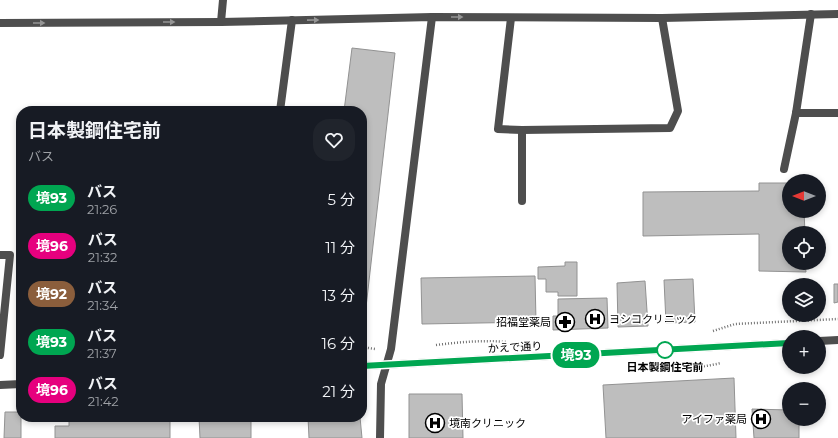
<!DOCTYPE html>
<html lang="ja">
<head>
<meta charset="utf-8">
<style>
  body { margin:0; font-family:Montserrat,"Noto Sans JP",sans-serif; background:#20242c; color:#f1f3f6; height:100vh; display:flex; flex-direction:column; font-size:15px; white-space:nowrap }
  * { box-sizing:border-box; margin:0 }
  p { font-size:13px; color:#9ea1a6 }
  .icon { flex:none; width:22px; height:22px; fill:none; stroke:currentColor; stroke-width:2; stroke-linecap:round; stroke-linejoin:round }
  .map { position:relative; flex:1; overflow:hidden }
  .panel { position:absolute; left:16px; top:106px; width:351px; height:316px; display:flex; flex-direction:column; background:#171b24; border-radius:16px; box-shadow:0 2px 6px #0003 }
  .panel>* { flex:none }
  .badge { padding:0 8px; border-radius:13px; font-size:14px; line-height:26px }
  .needle { width:26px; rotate:270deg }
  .tools { position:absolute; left:782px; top:174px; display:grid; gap:8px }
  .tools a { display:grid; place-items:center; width:44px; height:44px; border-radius:50%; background:#171b24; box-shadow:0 2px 6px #0003; font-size:20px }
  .map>.badge { position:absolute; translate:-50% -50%; box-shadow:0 0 0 2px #fff }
  .round { display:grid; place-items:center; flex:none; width:42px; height:42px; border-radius:16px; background:#20242c }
  .summary { display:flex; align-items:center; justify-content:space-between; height:68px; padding:0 12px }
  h1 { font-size:19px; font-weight:700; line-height:30px }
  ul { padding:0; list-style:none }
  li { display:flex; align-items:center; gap:12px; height:48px; padding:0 12px }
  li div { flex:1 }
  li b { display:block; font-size:15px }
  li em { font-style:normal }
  li .badge { min-width:44px; font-weight:700; text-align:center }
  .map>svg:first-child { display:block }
</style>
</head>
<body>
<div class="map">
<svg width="838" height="438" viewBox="0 0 838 438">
  <rect width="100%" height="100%" fill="#fff"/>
  <!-- building -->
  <g fill="#bebebe" stroke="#929292">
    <path d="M352,48L395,53L365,316H362V111H344Z"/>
    <path d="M759,183H789V211H804L805,233H789V263H805L806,272L759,271V234L643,236V192L759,191Z"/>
    <path d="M565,262H577V296H558V292H546V279H538V267L565,266Z"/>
    <path d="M535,276L536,322L422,324L421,278Z"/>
    <path d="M693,279L695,322L666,323L664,280Z"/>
    <path d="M645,281L648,326L618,327L617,283Z"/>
    <path d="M834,284H838V302L834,303Z"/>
    <path d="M607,298L608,328L553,330V316H558V299Z"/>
    <path d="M734,378L736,438H606L603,385Z"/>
    <path d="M409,394H462L463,438H409Z"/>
    <path d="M752,409L789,410V419H799V438H754Z"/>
    <path d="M5,412H21V438H4Z"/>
    <path d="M69,417H170V438H55V426H69Z"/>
    <path d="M199,417H251V438H200Z"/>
    <path d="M308,417H360L362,438H309Z"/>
  </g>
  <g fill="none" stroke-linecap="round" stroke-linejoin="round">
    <!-- path -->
    <g stroke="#707070" stroke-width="2.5" stroke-dasharray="1 2" stroke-linecap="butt">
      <path d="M713,331L735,324L838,319"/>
      <path d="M436,345C460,342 483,340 507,342"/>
      <path d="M362,347L375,349"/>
      <path d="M644,367C670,369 696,369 721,363"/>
    </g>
    <!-- service -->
    <g stroke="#4e4e4e" stroke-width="8">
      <path d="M511,18L498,129L522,130L670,128L678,111L662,18"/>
      <path d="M280,111L292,20"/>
      <path d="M796,113H838"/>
      <path d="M522,130V201"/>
      <path d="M784,169L796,113L811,14"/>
      <path d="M0,255H10L0,355"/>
    </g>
    <!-- minor -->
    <g stroke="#4e4e4e" stroke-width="8">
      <path d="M221,22L223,0"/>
      <path d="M0,23L221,22L432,17L662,18L838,14"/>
      <path d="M380,438L381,384L391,349L432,17"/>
    </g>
    <!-- tertiary -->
    <g stroke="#4e4e4e" stroke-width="8">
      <path d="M819,341L838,340"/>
      <path d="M362,366L789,343"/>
      <path d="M0,385L21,384"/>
    </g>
  </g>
  <!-- one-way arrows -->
  <defs><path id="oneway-solid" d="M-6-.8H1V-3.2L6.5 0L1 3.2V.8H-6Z"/></defs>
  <g fill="#959595">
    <use href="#oneway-solid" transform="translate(457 17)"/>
    <use href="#oneway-solid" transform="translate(313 20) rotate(-1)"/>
    <use href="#oneway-solid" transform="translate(169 22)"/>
    <use href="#oneway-solid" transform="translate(39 23)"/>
  </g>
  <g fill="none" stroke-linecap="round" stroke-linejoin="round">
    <defs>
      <path id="line" d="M362,366L789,343"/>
    </defs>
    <!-- line casing -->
    <use href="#line" stroke="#fff" stroke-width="9"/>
    <!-- line -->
    <use href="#line" stroke="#00a651" stroke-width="6"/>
  </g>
  <!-- icons -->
  <defs>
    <symbol id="hospital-ring" viewBox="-11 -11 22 22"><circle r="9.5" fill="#fff" stroke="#000" stroke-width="1.5"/><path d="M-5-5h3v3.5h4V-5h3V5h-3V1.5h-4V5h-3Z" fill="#000"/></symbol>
    <symbol id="pharmacy-ring" viewBox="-11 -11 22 22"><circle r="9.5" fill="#fff" stroke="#000" stroke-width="1.5"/><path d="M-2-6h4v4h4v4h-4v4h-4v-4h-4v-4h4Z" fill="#000"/></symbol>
  </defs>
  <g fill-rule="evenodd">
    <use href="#hospital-ring" x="584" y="308" width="22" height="22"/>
    <use href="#pharmacy-ring" x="554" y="311" width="22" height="22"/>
    <use href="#hospital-ring" x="750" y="408" width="22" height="22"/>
    <use href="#hospital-ring" x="424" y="412" width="22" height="22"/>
  </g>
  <!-- markers -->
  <circle fill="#fff" stroke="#00a651" stroke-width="2" cx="665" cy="350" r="8"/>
  <g text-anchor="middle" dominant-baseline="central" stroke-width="3.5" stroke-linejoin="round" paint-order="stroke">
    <!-- poi labels -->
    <g font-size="11" fill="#000" stroke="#fff" text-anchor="start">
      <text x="609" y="319">ヨシコクリニック</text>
      <text x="551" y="322" text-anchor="end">招福堂薬局</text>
      <text x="747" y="419" text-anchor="end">アイファ薬局</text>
      <text x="449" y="423">境南クリニック</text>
    </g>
    <!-- street labels -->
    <g font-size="11" fill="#000" stroke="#fff">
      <text transform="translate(515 347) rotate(-3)">かえで通り</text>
    </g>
    <!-- stop labels -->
    <g font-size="11" font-weight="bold" fill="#000" stroke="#fff">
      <text x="665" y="367">日本製鋼住宅前</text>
    </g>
  </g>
</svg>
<div class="tools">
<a><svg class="needle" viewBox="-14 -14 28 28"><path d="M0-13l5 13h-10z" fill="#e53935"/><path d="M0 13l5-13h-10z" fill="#9ea1a6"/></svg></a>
<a><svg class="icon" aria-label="locate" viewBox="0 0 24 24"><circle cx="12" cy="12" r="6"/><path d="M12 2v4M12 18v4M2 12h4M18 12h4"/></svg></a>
<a><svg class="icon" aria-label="layers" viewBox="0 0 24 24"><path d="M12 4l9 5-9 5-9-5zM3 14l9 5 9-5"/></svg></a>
<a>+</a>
<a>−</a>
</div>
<b class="badge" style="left:576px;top:355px;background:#00a651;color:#fff">境93</b>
<section class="panel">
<div class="summary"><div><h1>日本製鋼住宅前</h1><p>バス</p></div><a class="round"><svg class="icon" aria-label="heart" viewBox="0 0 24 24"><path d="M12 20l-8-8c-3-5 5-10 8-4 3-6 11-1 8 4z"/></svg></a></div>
<ul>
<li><span class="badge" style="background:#00a651;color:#fff">境93</span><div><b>バス</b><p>21:26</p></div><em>5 分</em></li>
<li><span class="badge" style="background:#e6007e;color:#fff">境96</span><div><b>バス</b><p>21:32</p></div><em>11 分</em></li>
<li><span class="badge" style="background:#8b5e3c;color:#fff">境92</span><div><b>バス</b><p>21:34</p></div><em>13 分</em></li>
<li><span class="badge" style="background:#00a651;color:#fff">境93</span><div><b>バス</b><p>21:37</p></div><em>16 分</em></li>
<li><span class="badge" style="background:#e6007e;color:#fff">境96</span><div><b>バス</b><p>21:42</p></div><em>21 分</em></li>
</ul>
</section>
</div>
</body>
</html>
